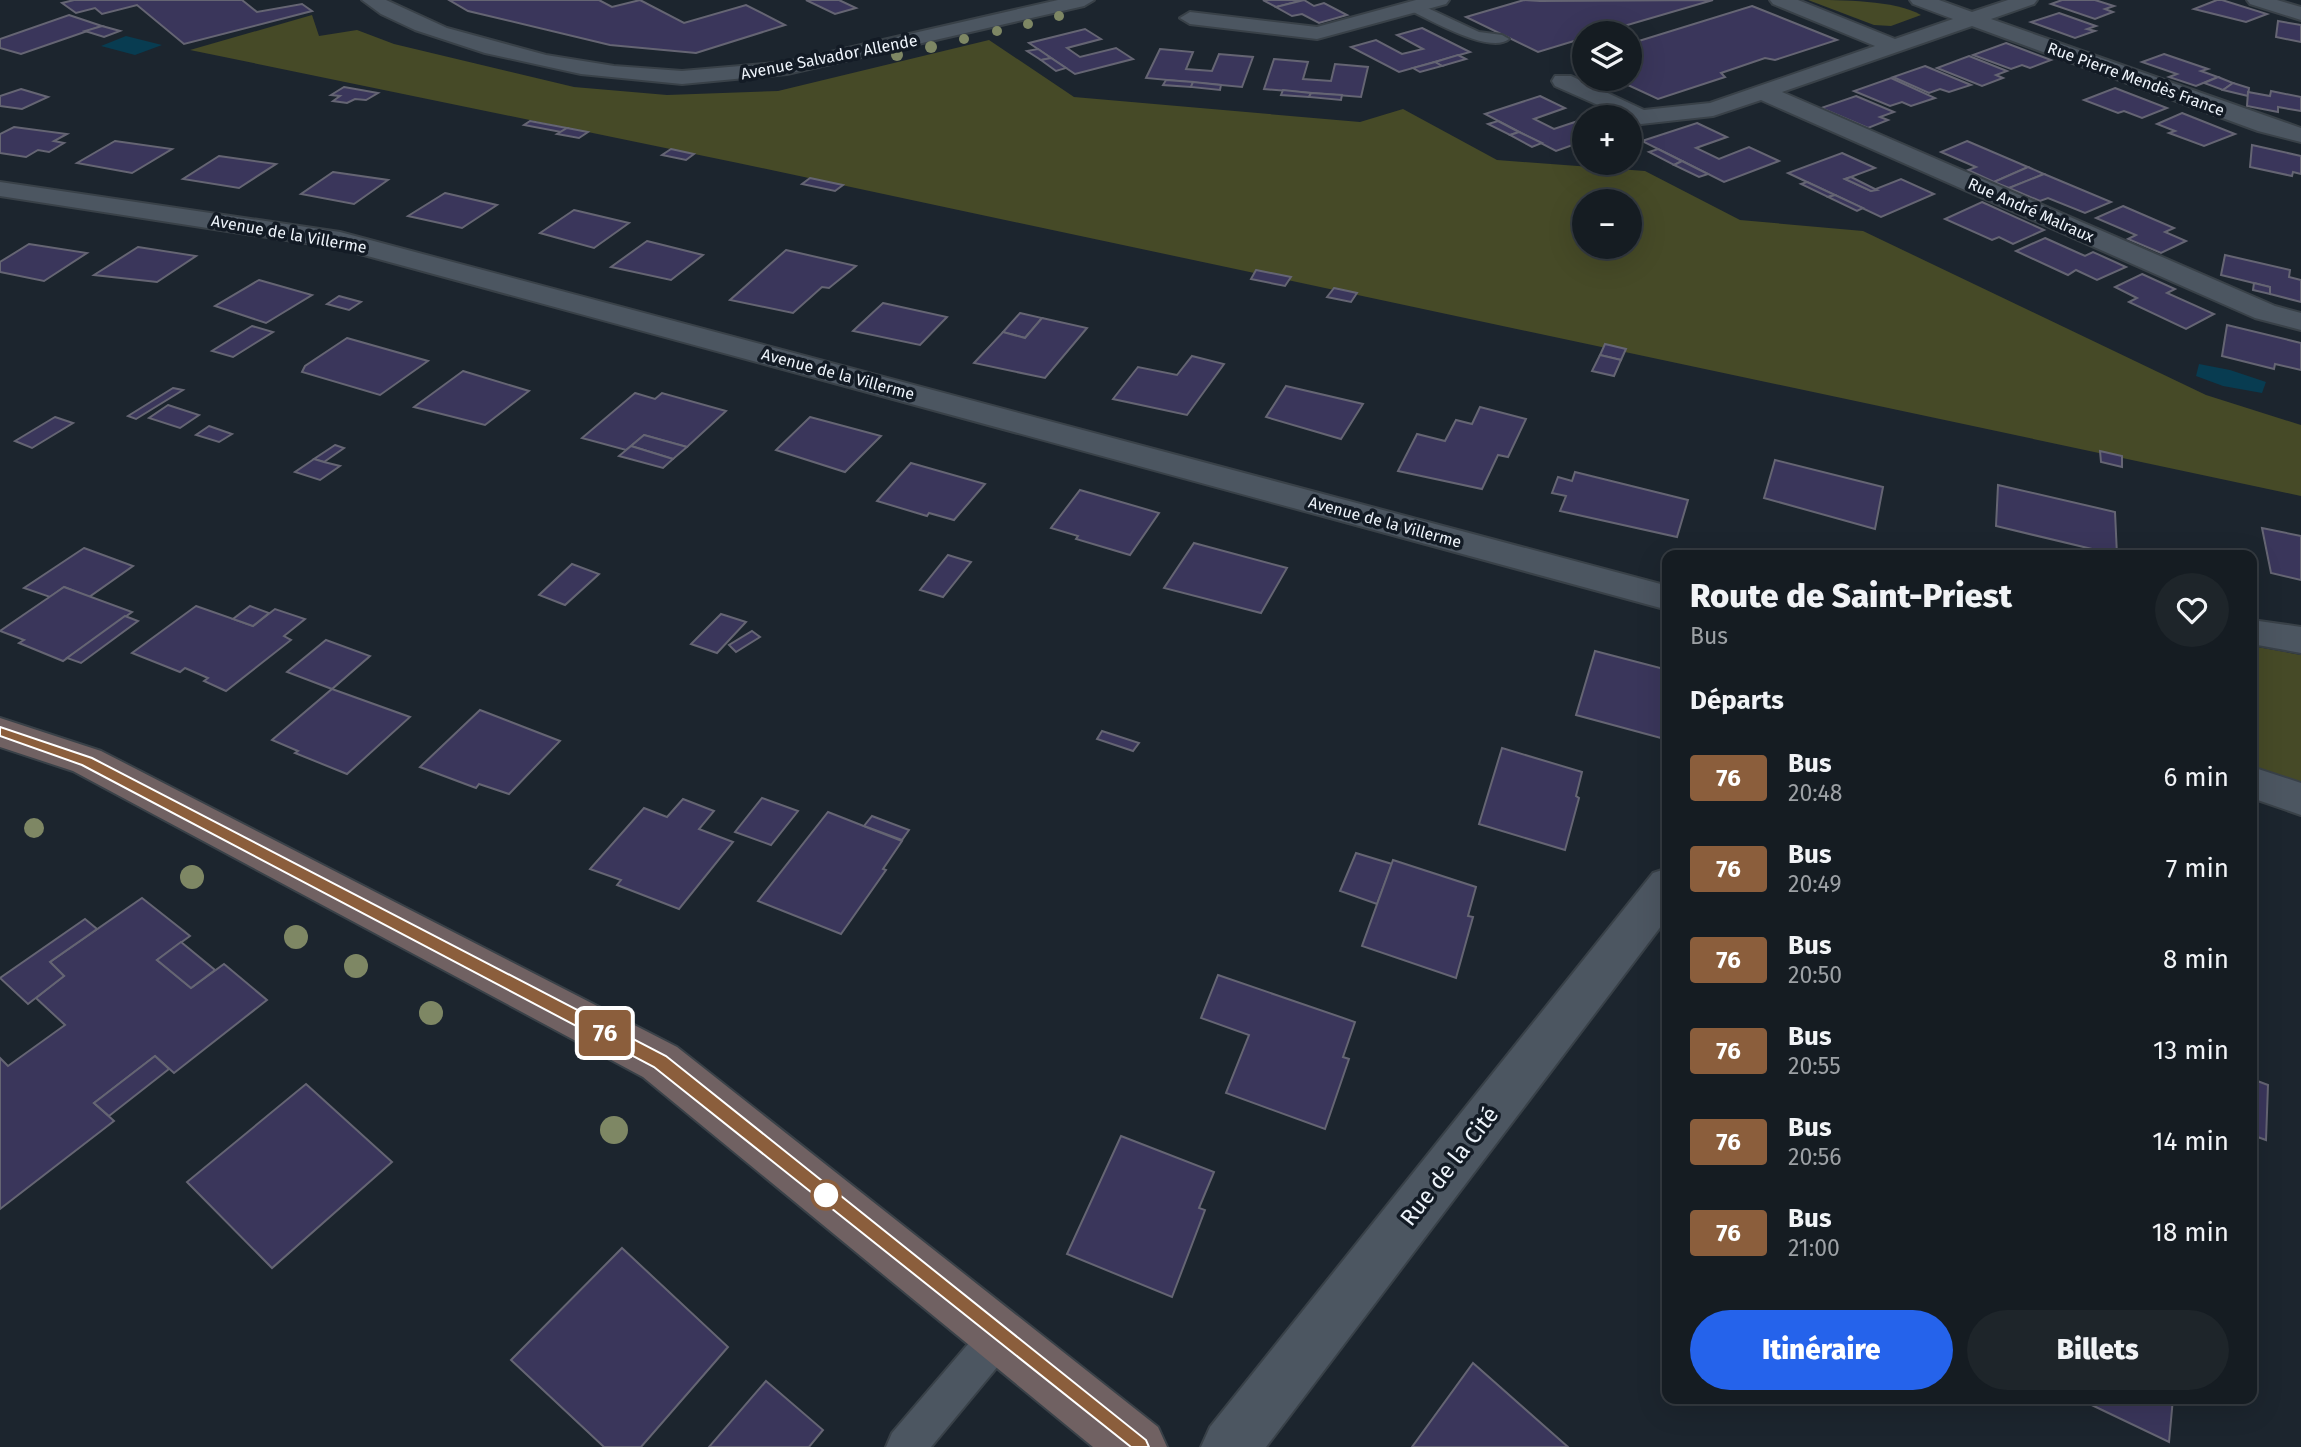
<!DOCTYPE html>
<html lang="fr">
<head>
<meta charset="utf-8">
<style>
  body { margin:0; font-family:"Fira Sans",sans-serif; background:#1e252a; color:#f1f3f6; height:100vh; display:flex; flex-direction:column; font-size:26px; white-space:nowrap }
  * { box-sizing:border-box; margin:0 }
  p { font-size:23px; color:#9da1a5 }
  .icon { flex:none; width:38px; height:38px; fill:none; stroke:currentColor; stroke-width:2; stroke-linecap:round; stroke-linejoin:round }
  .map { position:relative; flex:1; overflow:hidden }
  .panel { position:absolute; left:1662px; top:550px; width:595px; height:854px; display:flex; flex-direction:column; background:#151c22; border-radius:14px; box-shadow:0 7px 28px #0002,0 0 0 2px #343a40 }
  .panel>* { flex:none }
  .badge { padding:0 14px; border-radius:5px; font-size:24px; line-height:46px }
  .fabs { position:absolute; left:1572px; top:21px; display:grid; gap:14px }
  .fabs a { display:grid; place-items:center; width:70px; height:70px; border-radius:50%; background:#151c22; box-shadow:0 7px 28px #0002,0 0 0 2px #343a40; font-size:35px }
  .map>.badge { position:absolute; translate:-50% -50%; box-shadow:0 0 0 4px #fff }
  h2 { padding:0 28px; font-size:26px; line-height:63px }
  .round { display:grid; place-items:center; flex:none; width:74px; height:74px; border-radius:37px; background:#1e252a }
  .overview { display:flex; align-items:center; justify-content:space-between; height:119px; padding:0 28px }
  h1 { font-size:33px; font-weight:800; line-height:52px }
  .primary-button { display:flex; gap:14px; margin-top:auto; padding:14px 28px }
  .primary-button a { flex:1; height:80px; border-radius:42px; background:#2563eb; color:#fff; font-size:28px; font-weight:800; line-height:80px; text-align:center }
  .primary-button a+a { background:#1e252a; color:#f1f3f6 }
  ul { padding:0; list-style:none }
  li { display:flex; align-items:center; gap:21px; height:91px; padding:0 28px }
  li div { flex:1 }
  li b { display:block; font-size:26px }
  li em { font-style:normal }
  li .badge { min-width:77px; font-weight:700; text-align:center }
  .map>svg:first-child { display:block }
</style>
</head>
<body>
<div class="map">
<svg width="2301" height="1447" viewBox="0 0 2301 1447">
  <rect width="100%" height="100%" fill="#1c252e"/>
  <!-- green -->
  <g fill="#464a27" fill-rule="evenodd">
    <path d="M1808,0C1843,0 1894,0 1921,15L1891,26L1874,25Z"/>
    <path d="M312,15L319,36L357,30L394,44L574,87L667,95L778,91L989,40L1074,97L1360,122L1403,109L1497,160L1645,171L1740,220L1863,231L2206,395L2301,425V496L738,163L190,50ZM1584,201H1629V247H1584Z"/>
    <path d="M2252,646L2301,655V783L2252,767Z"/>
  </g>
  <!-- water -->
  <g fill="#083c51">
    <path d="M126,36L162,45L135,55L101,46Z"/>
    <path d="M2199,364L2230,370L2266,382L2262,393L2223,386L2196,376Z"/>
  </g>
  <!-- building -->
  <g fill="#3a365b" stroke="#656573" stroke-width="2">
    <path d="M74,0H242L257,12L302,4L312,11L184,44L137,5L102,14L95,8L76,13L62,3Z"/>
    <path d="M449,0H599L612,7L640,0L684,23L746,5L785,25L696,53L610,45L468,11Z"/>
    <path d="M806,0H839L856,8L835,14Z"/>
    <path d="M1263,0H1304L1276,7Z"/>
    <path d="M1304,0L1314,6L1324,3L1347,15L1319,23L1302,14L1292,16L1276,7Z"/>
    <path d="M1524,0L1540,1L1713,0L1600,33H1584V38L1538,52L1466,17Z"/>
    <path d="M2062,0H2095L2114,6L2105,9L2113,12L2095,19L2051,4Z"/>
    <path d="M2217,0H2222L2267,14L2246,22L2194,9Z"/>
    <path d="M1752,6L1837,40L1775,60L1765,58L1721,73L1725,77L1658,99L1615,79H1629V44Z"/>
    <path d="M2059,13L2096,26L2087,29L2095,31L2075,38L2031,22Z"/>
    <path d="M69,15L102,26L21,54L0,48V39Z"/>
    <path d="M2278,21L2301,25V42L2276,37Z"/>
    <path d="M102,26L120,31L104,37L85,31Z"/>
    <path d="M1422,28L1470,52L1399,72L1351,47L1376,40L1402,54L1423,49L1397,35Z"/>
    <path d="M1085,29L1101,39L1067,48L1080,57L1116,48L1133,59L1075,74L1029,43Z"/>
    <path d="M2006,43L2051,60L2030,68L2022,65L2011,69L1973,55Z"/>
    <path d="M1038,49L1051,58L1041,60L1027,51Z"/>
    <path d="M1160,49L1193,52L1186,69L1212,71L1219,54L1253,57L1242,87L1146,78Z"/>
    <path d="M2164,54L2208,69L2201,71L2218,77L2196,86L2169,77L2177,74L2142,62Z"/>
    <path d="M1458,55L1466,59L1442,66L1435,62Z"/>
    <path d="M1969,56L2007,71L1996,75L2003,78L1982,86L1937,68Z"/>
    <path d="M1051,58L1066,68L1056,71L1041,60Z"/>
    <path d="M1274,59L1308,62L1303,79L1331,81L1335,64L1368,67L1361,97L1264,89Z"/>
    <path d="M1435,62L1442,66L1420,72L1413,68Z"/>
    <path d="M1925,66L1971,85L1949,92L1940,89L1929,93L1893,77Z"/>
    <path d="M2218,77L2233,83L2223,90L2204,83Z"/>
    <path d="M1891,78L1935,98L1911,106L1902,102L1890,106L1854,91Z"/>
    <path d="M1166,80L1193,82L1191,87L1163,85Z"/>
    <path d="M1193,82L1221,85L1220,90L1191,87Z"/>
    <path d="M2233,83L2249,88L2248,96L2223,90Z"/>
    <path d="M344,87L378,93L366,100L355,99L347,103L333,101L340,96L331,95Z"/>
    <path d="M2115,88L2167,108L2142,118L2124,111L2118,113L2084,100Z"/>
    <path d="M21,89L48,97L22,109L0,106V96Z"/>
    <path d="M1283,90L1311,93L1309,97L1281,95Z"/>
    <path d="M2271,91L2301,97V111L2278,107V112L2247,106L2248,92L2270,96Z"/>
    <path d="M1311,93L1342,95L1341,100L1309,97Z"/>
    <path d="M1540,96L1565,108L1534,119L1554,129L1584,119V141L1556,151L1485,114Z"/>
    <path d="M1856,96L1894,112L1880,117L1888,120L1868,128L1821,108Z"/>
    <path d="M2182,113L2235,134L2204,146L2169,133L2175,131L2157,124Z"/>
    <path d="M530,121L567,128L561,132L524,125Z"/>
    <path d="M1498,121L1519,132L1510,135L1488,124Z"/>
    <path d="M1697,123L1727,137L1696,148L1719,159L1749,147L1779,161L1724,182L1642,141Z"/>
    <path d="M14,127L67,134L54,141L64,143L49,152L38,150L26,157L0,153V134Z"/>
    <path d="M567,128L588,132L579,138L557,134Z"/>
    <path d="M1519,132L1542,143L1532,147L1510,135Z"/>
    <path d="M115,141L172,149L132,173L77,163Z"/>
    <path d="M1967,141L2028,167L1994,182L1968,170L1976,167L1941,152Z"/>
    <path d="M2252,145L2301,156V174L2293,172L2292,176L2250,167Z"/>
    <path d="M671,149L694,154L686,160L662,155Z"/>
    <path d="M1658,149L1682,161L1674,165L1649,152Z"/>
    <path d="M1842,153L1875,168L1845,179L1871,191L1901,179L1934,194L1881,217L1788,173Z"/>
    <path d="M219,156L276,164L239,188L183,179Z"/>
    <path d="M1682,161L1708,174L1699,177L1674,165Z"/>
    <path d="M2028,167L2044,174L2009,188L1994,182Z"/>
    <path d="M333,172L388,180L354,204L301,194Z"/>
    <path d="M2044,174L2111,202L2085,213L2048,198L2040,201L2009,188Z"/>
    <path d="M1851,177L1877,190L1871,191L1845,179Z"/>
    <path d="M810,178L843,185L835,191L802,184Z"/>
    <path d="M1807,182L1835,195L1828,197L1801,184Z"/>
    <path d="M445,193L497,205L462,228L408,216Z"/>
    <path d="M1835,195L1863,208L1857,211L1828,197Z"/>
    <path d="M1982,202L2044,230L2013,244L1999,237L1992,240L1945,219Z"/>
    <path d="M2123,206L2174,228L2165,232L2186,241L2161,253L2128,239L2136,235L2096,218Z"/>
    <path d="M574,210L629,223L594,248L540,233Z"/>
    <path d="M2045,238L2085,256L2093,252L2126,267L2097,280L2076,270L2068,275L2016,251Z"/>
    <path d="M647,241L703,255L671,280L611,267Z"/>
    <path d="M29,244L87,253L44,281L0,272V262Z"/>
    <path d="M138,247L196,256L157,282L94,275Z"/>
    <path d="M786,250L856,266L829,288L822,287L793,313L730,300Z"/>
    <path d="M2225,255L2290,270L2289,277L2301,280V302L2270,294V287L2221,275Z"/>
    <path d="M1256,270L1291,277L1285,286L1251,279Z"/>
    <path d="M2142,274L2175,289L2167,293L2214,314L2186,329L2129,302L2137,298L2115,287Z"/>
    <path d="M259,280L312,295L266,323L215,306Z"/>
    <path d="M2254,283L2270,287V294L2253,290Z"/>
    <path d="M1334,288L1357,293L1351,302L1327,297Z"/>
    <path d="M339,296L361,302L349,310L327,304Z"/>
    <path d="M883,303L947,317L920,345L853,331Z"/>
    <path d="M1020,313L1042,318L1025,338L1003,332Z"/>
    <path d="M1042,318L1087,328L1045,378L974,363L1003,332L1025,338Z"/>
    <path d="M2227,325L2301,343V370L2275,364L2274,369L2222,356Z"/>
    <path d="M252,326L273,332L233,357L212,351Z"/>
    <path d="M347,338L428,361L380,395L302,372L305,366Z"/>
    <path d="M1605,344L1626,349L1621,360L1600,355Z"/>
    <path d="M1600,355L1621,360L1614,376L1592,371Z"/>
    <path d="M1192,356L1224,364L1187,415L1113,399L1138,367L1177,375Z"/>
    <path d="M463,371L529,391L485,425L414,407Z"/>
    <path d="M1286,386L1363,404L1341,439L1266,417Z"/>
    <path d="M173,388L183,390L136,419L128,416Z"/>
    <path d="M635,393L655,399L662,393L726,411L687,447L644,435L626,450L582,438Z"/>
    <path d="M168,405L199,415L180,428L149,418Z"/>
    <path d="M1480,407L1526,419L1508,457L1498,455L1482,489L1398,471L1417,434L1445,441L1456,420L1472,424Z"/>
    <path d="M55,417L73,423L32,448L15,441Z"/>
    <path d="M810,417L881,436L845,472L776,450Z"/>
    <path d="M209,426L232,434L219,442L196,435Z"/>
    <path d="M644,435L687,447L673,459L631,446Z"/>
    <path d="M335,445L344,448L324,462L314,459Z"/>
    <path d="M631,446L673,459L663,468L619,456Z"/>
    <path d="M2100,451L2122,456V467L2101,462Z"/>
    <path d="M314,459L324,462L340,466L320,480L295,472Z"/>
    <path d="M1775,460L1883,487L1875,529L1764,498Z"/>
    <path d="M911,463L985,484L954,520L929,513L927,516L877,501Z"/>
    <path d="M1575,472L1688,500L1677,537L1560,511L1566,496L1552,493L1558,477L1572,481Z"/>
    <path d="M1998,485L2115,512L2117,555L1996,526Z"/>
    <path d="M1080,490L1159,513L1130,555L1076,539L1078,536L1051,528Z"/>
    <path d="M2262,528L2301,536V580L2271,573Z"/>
    <path d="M1194,543L1287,568L1261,613L1164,588Z"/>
    <path d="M84,548L133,566L89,597L64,587L50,597L24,588Z"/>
    <path d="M948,555L971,562L943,597L920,590Z"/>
    <path d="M572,564L599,574L565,605L539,595Z"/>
    <path d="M64,587L132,612L63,661L19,643L24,640L0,631Z"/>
    <path d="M196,606L253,626L275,609L305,619L284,636L291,640L226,691L204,681L208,678L185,668L180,672L132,653Z"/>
    <path d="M250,606L269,613L253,626L233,619Z"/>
    <path d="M721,614L746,622L717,653L691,644Z"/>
    <path d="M125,616L138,621L81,663L67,658Z"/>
    <path d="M752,631L760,637L736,652L729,645Z"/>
    <path d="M326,640L370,656L332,689L287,672Z"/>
    <path d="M1595,651L1668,670V709L1661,738L1576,715Z"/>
    <path d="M332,689L410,717L347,774L295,753L298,751L272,740Z"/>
    <path d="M480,710L560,741L509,794L479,784L476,788L420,767Z"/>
    <path d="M1102,731L1139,743L1133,751L1097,739Z"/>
    <path d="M1502,748L1582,772L1576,796L1579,798L1565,850L1479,824Z"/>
    <path d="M762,798L798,811L771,845L735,832Z"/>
    <path d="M683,799L714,811L699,829L733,842L679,909L617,885L621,880L590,869L644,808L667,817Z"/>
    <path d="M828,812L902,841L883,869L886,870L841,934L758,901Z"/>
    <path d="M872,816L909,830L902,840L864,826Z"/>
    <path d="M1356,853L1392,864L1377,904L1340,891Z"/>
    <path d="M1393,860L1476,887L1468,916L1473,917L1456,978L1362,946Z"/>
    <path d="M142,898L190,936L157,960L191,988L224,964L267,1000L174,1073L155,1056L94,1103L114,1121L0,1209V1058L8,1066L65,1025L36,998L64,976L50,962Z"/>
    <path d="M85,919L97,929L50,962L64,976L28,1004L0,978Z"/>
    <path d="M181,942L215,970L191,988L157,960Z"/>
    <path d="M1218,975L1355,1022L1343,1057L1349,1059L1325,1129L1226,1093L1249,1035L1201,1018Z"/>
    <path d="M155,1056L169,1069L109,1116L94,1103Z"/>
    <path d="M2252,1079L2268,1085L2266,1140L2252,1135Z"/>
    <path d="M306,1084L392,1162L272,1268L187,1182Z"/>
    <path d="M1121,1136L1214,1172L1199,1208L1205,1210L1172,1297L1067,1254Z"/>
    <path d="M622,1248L728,1347L641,1447H604L511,1360Z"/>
    <path d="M1473,1363L1568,1447H1412Z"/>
    <path d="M766,1381L823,1430L809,1447H709Z"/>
    <path d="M2077,1398H2173L2169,1442Z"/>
  </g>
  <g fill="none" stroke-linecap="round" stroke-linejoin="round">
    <defs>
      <g id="lane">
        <path d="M1409,4H1419L1479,32L1502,35L1509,39C1490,55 1429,19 1409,10Z"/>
        <path d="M1000,1316L1013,1322L1019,1335L1013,1348L931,1447H886L892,1433L987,1322Z"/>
      </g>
      <g id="street">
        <path d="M362,0H386L447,28L546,55L614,66L682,71L787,62L1058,0H1094L1084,6L787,74L682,84L581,74L485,53L415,30L381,14Z"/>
        <path d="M1416,0H1449L1446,4L1317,39L1190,24L1180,18L1190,12L1317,27Z"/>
        <path d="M1770,0H1798L1895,39L1953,19L1913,4L1910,0H1939L1972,12L2008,0H2037L2034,4L1991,19L2301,128V142L2258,131L1972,26L1782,92L2275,306L2301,313V330L2255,318L1761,100L1713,116L1641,124L1555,86L1552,81L1555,76H1571L1644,110L1710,103L1875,46L1773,4Z"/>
        <path d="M2247,0H2277L2301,7V20L2250,4Z"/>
        <path d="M0,182L340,232L1668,586V610L338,248L0,196Z"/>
        <path d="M2252,620L2301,627V653L2252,644Z"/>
        <path d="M2252,767L2301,783V815L2252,798Z"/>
        <path d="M1668,868V917L1266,1447H1201L1210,1427L1653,873Z"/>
      </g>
      <path id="secondary" d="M0,718L101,751L677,1047L1158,1427L1167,1447H1093L643,1077L73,771L0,747Z"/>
    </defs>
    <!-- lane casing -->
    <use href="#lane" stroke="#394148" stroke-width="4"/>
    <!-- street casing -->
    <use href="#street" stroke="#394148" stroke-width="4"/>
    <!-- secondary casing -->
    <use href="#secondary" stroke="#394148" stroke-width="4"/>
    <!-- lane -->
    <use href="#lane" fill="#4c5661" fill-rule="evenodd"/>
    <!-- street -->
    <use href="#street" fill="#4c5661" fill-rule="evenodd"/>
    <!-- secondary -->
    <use href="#secondary" fill="#706162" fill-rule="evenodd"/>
  </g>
  <!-- trees -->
  <g fill="#7e8764">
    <circle cx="1059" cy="16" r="5"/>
    <circle cx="1028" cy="24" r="5"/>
    <circle cx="997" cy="31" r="5"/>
    <circle cx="964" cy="39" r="5"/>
    <circle cx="931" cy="47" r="6"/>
    <circle cx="897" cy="55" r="6"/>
    <circle cx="34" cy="828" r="10"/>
    <circle cx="192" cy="877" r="12"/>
    <circle cx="296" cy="937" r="12"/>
    <circle cx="356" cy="966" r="12"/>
    <circle cx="431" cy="1013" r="12"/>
    <circle cx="614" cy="1130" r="14"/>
  </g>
  <!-- line -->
  <path fill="#8b5e3c" stroke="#fff" stroke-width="2" d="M0,727L92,758L666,1056L1146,1440L1149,1447H1131L654,1067L82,765L0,736Z"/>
  <!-- markers -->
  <circle fill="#fff" stroke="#8b5e3c" stroke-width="3.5" cx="826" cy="1195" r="14"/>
  <g text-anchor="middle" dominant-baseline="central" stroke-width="7" stroke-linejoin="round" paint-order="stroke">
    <!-- far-street labels -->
    <g font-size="16" fill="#eef4fb" stroke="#131b25">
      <text transform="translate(829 57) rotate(-11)">Avenue Salvador Allende</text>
      <text transform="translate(2136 79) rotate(20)">Rue Pierre Mendès France</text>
      <text transform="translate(2031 210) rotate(24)">Rue André Malraux</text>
      <text transform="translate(289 234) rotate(10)">Avenue de la Villerme</text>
      <text transform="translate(838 374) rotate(15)">Avenue de la Villerme</text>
      <text transform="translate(1385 522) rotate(15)">Avenue de la Villerme</text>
    </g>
    <!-- near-street labels -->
    <g font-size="23" fill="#eef4fb" stroke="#131b25">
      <text transform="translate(1449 1166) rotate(-52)">Rue de la Cité</text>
    </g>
  </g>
</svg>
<div class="fabs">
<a><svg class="icon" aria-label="layers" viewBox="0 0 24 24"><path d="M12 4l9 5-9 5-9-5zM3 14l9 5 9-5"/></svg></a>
<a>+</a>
<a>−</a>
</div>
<b class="badge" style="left:605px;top:1033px;background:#8b5e3c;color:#fff">76</b>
<section class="panel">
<div class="overview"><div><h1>Route de Saint-Priest</h1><p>Bus</p></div><a class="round"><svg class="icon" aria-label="heart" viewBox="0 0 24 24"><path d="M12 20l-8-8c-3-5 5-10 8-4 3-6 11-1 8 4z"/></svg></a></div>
<h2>Départs</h2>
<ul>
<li><span class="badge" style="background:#8b5e3c;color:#fff">76</span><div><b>Bus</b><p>20:48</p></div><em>6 min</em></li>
<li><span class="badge" style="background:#8b5e3c;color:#fff">76</span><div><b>Bus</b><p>20:49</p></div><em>7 min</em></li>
<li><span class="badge" style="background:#8b5e3c;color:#fff">76</span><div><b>Bus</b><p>20:50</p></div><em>8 min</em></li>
<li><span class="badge" style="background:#8b5e3c;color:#fff">76</span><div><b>Bus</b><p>20:55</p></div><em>13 min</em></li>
<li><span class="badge" style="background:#8b5e3c;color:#fff">76</span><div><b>Bus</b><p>20:56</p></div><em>14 min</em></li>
<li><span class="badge" style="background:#8b5e3c;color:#fff">76</span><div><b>Bus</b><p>21:00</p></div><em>18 min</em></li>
</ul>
<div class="primary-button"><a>Itinéraire</a><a>Billets</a></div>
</section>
</div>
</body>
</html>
